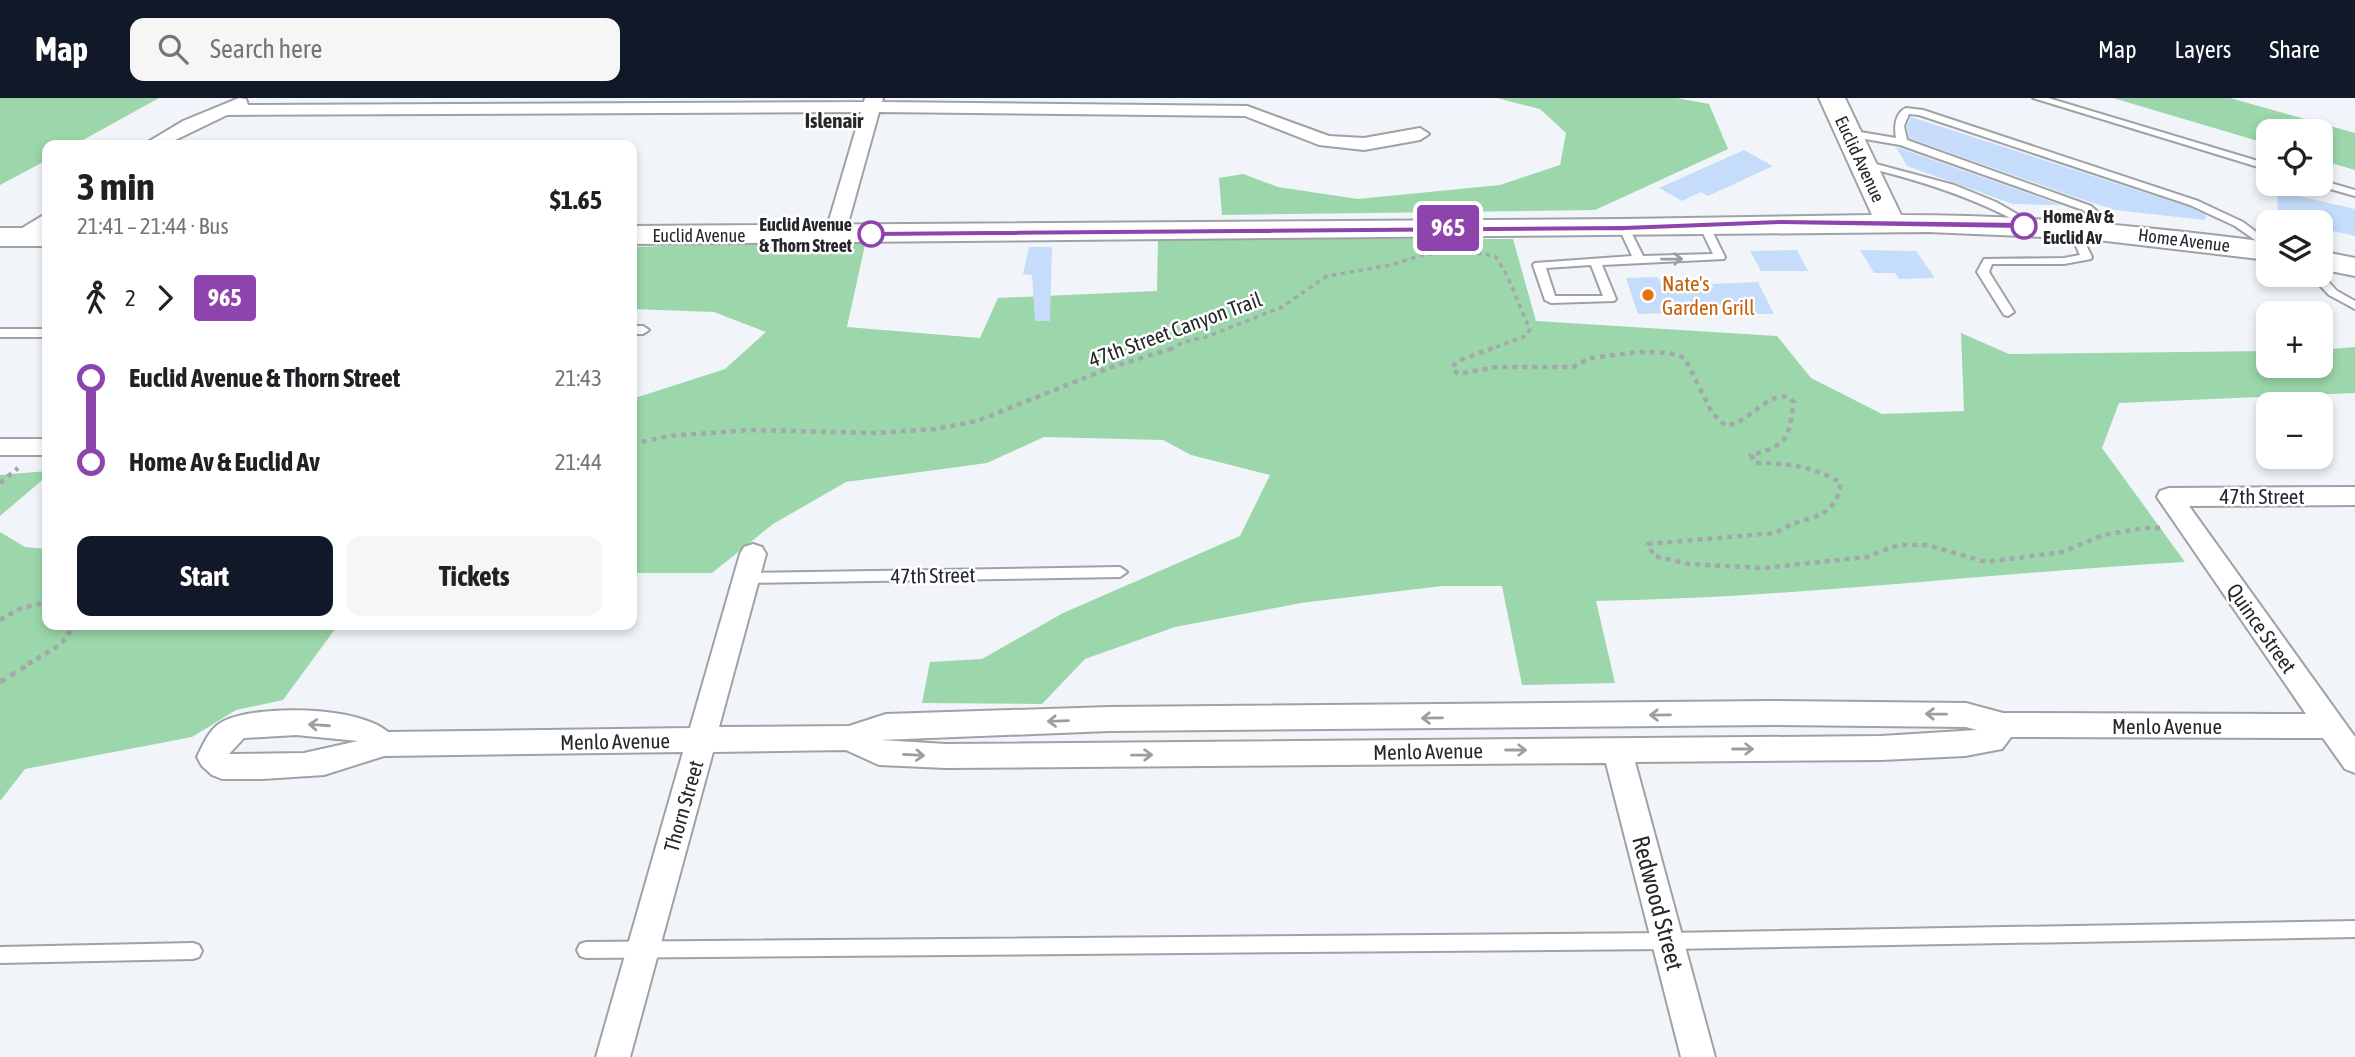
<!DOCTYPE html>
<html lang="en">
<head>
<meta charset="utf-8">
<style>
  body { margin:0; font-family:"Asap Condensed",sans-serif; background:#f6f6f6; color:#202124; height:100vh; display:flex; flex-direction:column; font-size:26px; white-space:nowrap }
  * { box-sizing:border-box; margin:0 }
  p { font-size:23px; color:#757577 }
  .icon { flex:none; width:38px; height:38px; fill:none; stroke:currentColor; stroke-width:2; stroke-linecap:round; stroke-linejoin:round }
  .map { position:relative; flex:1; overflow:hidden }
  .drawer { position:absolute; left:42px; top:42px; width:595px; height:490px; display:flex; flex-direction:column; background:#fff; border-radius:14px; box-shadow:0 4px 10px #0003 }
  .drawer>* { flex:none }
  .badge { padding:0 14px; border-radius:5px; font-size:24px; line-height:46px }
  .buttons { position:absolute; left:2256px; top:21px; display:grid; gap:14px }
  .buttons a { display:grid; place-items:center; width:77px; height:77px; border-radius:14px; background:#fff; box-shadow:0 4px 10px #0003; font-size:35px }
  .map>.badge { position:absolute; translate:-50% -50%; box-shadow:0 0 0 4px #fff }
  .legs { display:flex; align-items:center; gap:10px; height:77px; padding:0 35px; font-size:23px }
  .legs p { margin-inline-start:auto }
  .overview { display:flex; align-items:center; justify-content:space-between; height:119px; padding:0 35px }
  h1 { font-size:38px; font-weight:700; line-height:52px }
  .primary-button { display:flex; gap:14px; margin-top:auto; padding:14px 35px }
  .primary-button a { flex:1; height:80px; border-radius:14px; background:#111827; color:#fff; font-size:28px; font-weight:700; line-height:80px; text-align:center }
  .primary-button a+a { background:#f6f6f6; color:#202124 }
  ul { padding:0 35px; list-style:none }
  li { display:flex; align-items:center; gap:24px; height:84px; font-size:26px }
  li i { display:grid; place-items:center; width:10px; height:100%; margin:0 9px; background:currentColor }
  li i::after { content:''; width:18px; height:18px; margin:-9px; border:5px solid; border-radius:50%; background:#fff }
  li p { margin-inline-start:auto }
  li:first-child i { background:linear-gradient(#0000 50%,currentColor 0) }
  li:last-child i { background:linear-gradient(currentColor 50%,#0000 0) }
  header { display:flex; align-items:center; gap:42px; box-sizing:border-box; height:98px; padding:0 35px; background:#111827; color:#fff }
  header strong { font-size:33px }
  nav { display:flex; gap:38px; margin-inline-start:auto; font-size:24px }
  .search { width:490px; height:63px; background:#f6f6f6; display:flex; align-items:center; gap:18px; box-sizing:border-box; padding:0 24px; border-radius:14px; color:#757577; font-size:26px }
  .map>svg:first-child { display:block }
</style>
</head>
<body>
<header>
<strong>Map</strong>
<div class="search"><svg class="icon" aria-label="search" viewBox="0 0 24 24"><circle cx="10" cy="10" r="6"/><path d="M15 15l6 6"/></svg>Search here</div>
<nav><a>Map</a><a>Layers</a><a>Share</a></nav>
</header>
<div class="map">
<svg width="2355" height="959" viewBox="0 0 2355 959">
  <rect width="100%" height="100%" fill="#f1f5fa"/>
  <!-- green -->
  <g fill="#9bd7aa">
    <path d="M0,0H159L74,47H47V62L0,87Z"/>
    <path d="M1497,0H1677L1709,6L1728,51L1595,112L1222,117L1219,80L1243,76L1278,89L1358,101L1500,87L1560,67L1566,35L1540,11Z"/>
    <path d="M2113,0H2230L2355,35V72L2321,62L2320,33H2268V46Z"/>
    <path d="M1158,141H1513L1536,223L1777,238L1811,280L1882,316L1964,313L1961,235L2009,256L2268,253V268H2320L2321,252L2355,249V295L2119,305L2102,350L2185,464C1988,475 1793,500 1596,503L1615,585L1522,587L1502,488H1442L1301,505L1175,529L1085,561L1042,606L922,605L930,564L982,561L1063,515L1240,438L1270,377L1191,357L1163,342L1044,339L987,365L846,384L773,426L712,475H632V301L725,271L766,234L714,214L632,211L634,149L866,142L847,229L980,240L998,200L1157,193Z"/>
    <path d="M47,373V378L0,418V377Z"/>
    <path d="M0,434L25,449L47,451V527H338L283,602L236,612L192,639L25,671L0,703Z"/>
  </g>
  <!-- building -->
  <g fill="#c5dcfb">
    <path d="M1911,19L2189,109L2206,117L2205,122L2115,112L2069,97L1909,40L1907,28Z"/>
    <path d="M1896,49L1899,50L2061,107L2013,106L1907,68Z"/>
    <path d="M1744,52L1773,68L1708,98L1701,94L1682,103L1659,90Z"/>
    <path d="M2277,93L2355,111V138L2320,130V124H2285L2284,118L2278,117Z"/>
    <path d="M1029,149H1052L1050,223H1035L1032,177L1023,176Z"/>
    <path d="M1797,152L1808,173H1761L1750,153Z"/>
    <path d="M1860,152L1916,153L1935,180L1899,181L1895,175H1874Z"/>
    <path d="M1658,179L1663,190H1713L1712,186L1758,184L1774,216H1733L1730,210L1670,211L1671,215L1638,216L1626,180Z"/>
  </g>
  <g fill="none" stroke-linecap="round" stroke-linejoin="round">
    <defs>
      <g id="lane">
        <path d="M2033,0H2048L2268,66V72Z"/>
        <path d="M1906,10L1923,12L2198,103L2243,124L2268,143V151L2235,128L2190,107L1919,17L1909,16L1904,28L1907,42L2091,108L2121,134L2116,137L2112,136L2083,112L1900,47L1848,38L1843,35L1848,32L1896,40C1894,29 1895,15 1906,10Z"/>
        <path d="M1861,62L1954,87L1996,104L2038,128L2037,130H2029C1975,99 1918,82 1857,67V63Z"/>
        <path d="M2320,82L2355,92V98L2316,87L2320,86Z"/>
        <path d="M1705,126L1710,129L1725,159L1724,161L1602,167L1616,201L1614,203L1551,205L1545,202L1533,167L1535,165L1632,158L1619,130L1624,127L1629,130L1643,158L1713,156L1700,129ZM1591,167L1603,198H1555L1546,170Z"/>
        <path d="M2073,128L2078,131L2092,159L2091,161L2064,166H1992L1989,174L2014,214L2008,218L2004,217L1977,174L1984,161L2064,160L2080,157L2068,131Z"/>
        <path d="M2320,175L2337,193L2355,203V211L2329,197L2310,177Z"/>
        <path d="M632,228H643L649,232L643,236H632Z"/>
        <rect x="0" y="231" width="47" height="8"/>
        <path d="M1120,469L1127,474L1120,479L747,485L740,480L747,475Z"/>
        <path d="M2355,823V839L1668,851L586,860L580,858L577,852L580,846L586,844L1668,835Z"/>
        <path d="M193,845L199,847L202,853L199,859L193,861L0,865V849Z"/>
      </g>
      <g id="street">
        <path d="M239,0L246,1L248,7L864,4L865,0H883L882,4L1247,8L1329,38L1364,40L1420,30L1429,36L1420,42L1364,52L1319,47L1245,18L879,14L845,136L842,140H828L825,136L861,14L227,17L165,47H143L183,23Z"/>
        <path d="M47,115V130L28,143H14L11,139L14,135Z"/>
        <rect x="0" y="341" width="47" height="16"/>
        <path d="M2355,389V407L2189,408L2355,639V675L2345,671L2323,640L2011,639L2002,651L1965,658L1881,662L1635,664L1715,959H1681L1606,665L946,670L879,667L846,652L713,654L630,959H596L683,654L384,658L324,677L263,681H222L212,677L202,668L197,659C203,647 209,631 222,624C256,606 359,608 388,634L690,630L740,456L744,449L753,446L762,449L766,456L719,629L849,628L886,616L1109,609L1771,603L1966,605L2003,615L2306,616L2157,399L2160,393L2169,390ZM1771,627L1966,629L1977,632L1881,638L946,646L880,642L1109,633ZM296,637L358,643L304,655L229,656L244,640Z"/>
      </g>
      <g id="secondary">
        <path d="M1819,0H1845L1901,117C2025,117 2146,128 2268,144V162L2089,141L1928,134L632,146V128L1624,121L1872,117Z"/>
        <rect x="0" y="130" width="47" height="18"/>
        <path d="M2320,153L2355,160V178L2320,171Z"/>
      </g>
    </defs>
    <!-- lane casing -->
    <use href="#lane" stroke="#9ea2a7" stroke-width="4"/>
    <!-- street casing -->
    <use href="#street" stroke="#9ea2a7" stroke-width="4"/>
    <!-- secondary casing -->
    <use href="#secondary" stroke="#9ea2a7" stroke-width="4"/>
    <!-- path-far2 -->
    <g stroke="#a4a7ab" stroke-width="3.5" stroke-dasharray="4.5 4.5" stroke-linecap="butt">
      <path d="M1468,154L1495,158C1511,180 1518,207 1530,231L1526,238L1488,252"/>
      <path d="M1170,252L1183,244L1206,239L1282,209L1327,178L1391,167L1422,157L1456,154"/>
    </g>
    <!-- path-far1 -->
    <g stroke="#a4a7ab" stroke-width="4.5" stroke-dasharray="5 5" stroke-linecap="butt">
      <path d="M1493,250L1458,263L1452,269L1458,276L1497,269H1573L1590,260L1640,254L1669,255L1685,260L1712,315L1726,328C1750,324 1766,295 1788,299L1794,304C1788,339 1790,347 1751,357L1755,365C1787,365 1813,368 1841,385C1833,428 1805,414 1776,435L1648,446L1654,458L1689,466L1763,470L1867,459L1898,447H1927L1986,464L2063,454L2103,437L2145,430H2165"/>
      <path d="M632,346L669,338L750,332L876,335L935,331L977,323L1112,269L1173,250"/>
      <path d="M0,385L18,370"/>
      <path d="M0,522L19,511L47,504"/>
      <path d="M28,566L61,546L75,527"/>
    </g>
    <!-- path -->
    <path stroke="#a4a7ab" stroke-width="5" stroke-dasharray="6 6" stroke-linecap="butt" d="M0,584L31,565"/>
    <!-- lane -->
    <use href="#lane" fill="#fff" fill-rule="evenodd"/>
    <!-- street -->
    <use href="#street" fill="#fff" fill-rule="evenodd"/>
    <!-- secondary -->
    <use href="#secondary" fill="#fff" fill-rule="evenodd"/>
  </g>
  <!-- one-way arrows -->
  <defs><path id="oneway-shaft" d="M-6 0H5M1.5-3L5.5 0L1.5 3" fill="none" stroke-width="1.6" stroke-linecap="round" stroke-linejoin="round" transform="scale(1.75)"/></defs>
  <g stroke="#9d9e9e">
    <use href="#oneway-shaft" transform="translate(1672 161) rotate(-1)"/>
    <use href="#oneway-shaft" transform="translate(1936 616) rotate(-179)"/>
    <use href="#oneway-shaft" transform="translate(1660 617) rotate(179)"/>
    <use href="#oneway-shaft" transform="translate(1432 620) rotate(179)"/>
    <use href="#oneway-shaft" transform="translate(1058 623) rotate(178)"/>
    <use href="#oneway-shaft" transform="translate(319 627) rotate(-176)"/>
    <use href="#oneway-shaft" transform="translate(1743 651)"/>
    <use href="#oneway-shaft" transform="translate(1516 652)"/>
    <use href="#oneway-shaft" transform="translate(914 657) rotate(3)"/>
    <use href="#oneway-shaft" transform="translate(1142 657) rotate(-1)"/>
  </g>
  <!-- line-1 -->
  <path fill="#8e44ad" stroke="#fff" stroke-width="2" d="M1781,121L2024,124L2030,128L2024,131L1781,127L1624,133L871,139L866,136L871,133L1624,127Z"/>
  <!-- markers -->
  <g fill="#fff" stroke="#8e44ad" stroke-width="3.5">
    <circle cx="2024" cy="128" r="12"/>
    <circle cx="871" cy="136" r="12"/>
  </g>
  <circle fill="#e8710a" stroke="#fff" stroke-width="2.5" cx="1648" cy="197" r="7"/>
  <g text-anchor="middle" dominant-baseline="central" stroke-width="5" stroke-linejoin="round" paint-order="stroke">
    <!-- far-street labels -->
    <g font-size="18" fill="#252728" stroke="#fff">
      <text transform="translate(1860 61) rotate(65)">Euclid Avenue</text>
      <text x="699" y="137">Euclid Avenue</text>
      <text transform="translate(2184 142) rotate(7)">Home Avenue</text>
    </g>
    <!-- far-stop labels -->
    <g font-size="18" font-weight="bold" fill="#252728" stroke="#fff" text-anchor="start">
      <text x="2043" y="118">Home Av &amp;<tspan x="2043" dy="21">Euclid Av</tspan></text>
      <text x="852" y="126" text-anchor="end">Euclid Avenue<tspan x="852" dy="21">&amp; Thorn Street</tspan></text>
    </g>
    <!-- far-quarter labels -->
    <g font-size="21" font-weight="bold" fill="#252728" stroke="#fff">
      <text x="834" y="22">Islenair</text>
    </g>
    <!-- food labels -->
    <g font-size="21" fill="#c56008" stroke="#fff" text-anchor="start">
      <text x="1662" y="185">Nate's<tspan x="1662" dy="24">Garden Grill</tspan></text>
    </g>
    <!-- street labels -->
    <g font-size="21" fill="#252728" stroke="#fff">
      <text transform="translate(1175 231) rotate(-20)">47th Street Canyon Trail</text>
      <text x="2262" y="398">47th Street</text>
      <text transform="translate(933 477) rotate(-1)">47th Street</text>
      <text transform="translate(2262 530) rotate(55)">Quince Street</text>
      <text x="2167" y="628">Menlo Avenue</text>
      <text transform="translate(615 643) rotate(-1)">Menlo Avenue</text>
      <text transform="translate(1428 653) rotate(-1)">Menlo Avenue</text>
      <text transform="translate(683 708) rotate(-74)">Thorn Street</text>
    </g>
    <!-- near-street labels -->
    <g font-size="24" fill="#252728" stroke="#fff">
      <text transform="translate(1658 805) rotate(75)">Redwood Street</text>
    </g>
  </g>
</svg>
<div class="buttons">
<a><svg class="icon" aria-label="locate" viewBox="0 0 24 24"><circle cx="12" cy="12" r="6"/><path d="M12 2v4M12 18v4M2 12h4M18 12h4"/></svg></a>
<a><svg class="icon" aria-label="layers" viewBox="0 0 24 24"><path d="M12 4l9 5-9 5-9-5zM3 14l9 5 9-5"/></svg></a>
<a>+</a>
<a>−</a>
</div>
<b class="badge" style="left:1448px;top:130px;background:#8e44ad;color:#fff">965</b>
<section class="drawer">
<div class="overview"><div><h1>3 min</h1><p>21:41 – 21:44 · Bus</p></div><b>$1.65</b></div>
<div class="legs"><svg class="icon" aria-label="walk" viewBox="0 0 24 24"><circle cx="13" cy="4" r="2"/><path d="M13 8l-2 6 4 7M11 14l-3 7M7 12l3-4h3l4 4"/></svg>2<svg class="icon" aria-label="forward" viewBox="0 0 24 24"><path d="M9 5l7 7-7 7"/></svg><b class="badge" style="background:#8e44ad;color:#fff">965</b></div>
<ul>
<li><i style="color:#8e44ad"></i><b>Euclid Avenue &amp; Thorn Street</b><p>21:43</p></li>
<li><i style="color:#8e44ad"></i><b>Home Av &amp; Euclid Av</b><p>21:44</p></li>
</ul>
<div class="primary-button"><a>Start</a><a>Tickets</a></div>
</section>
</div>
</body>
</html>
